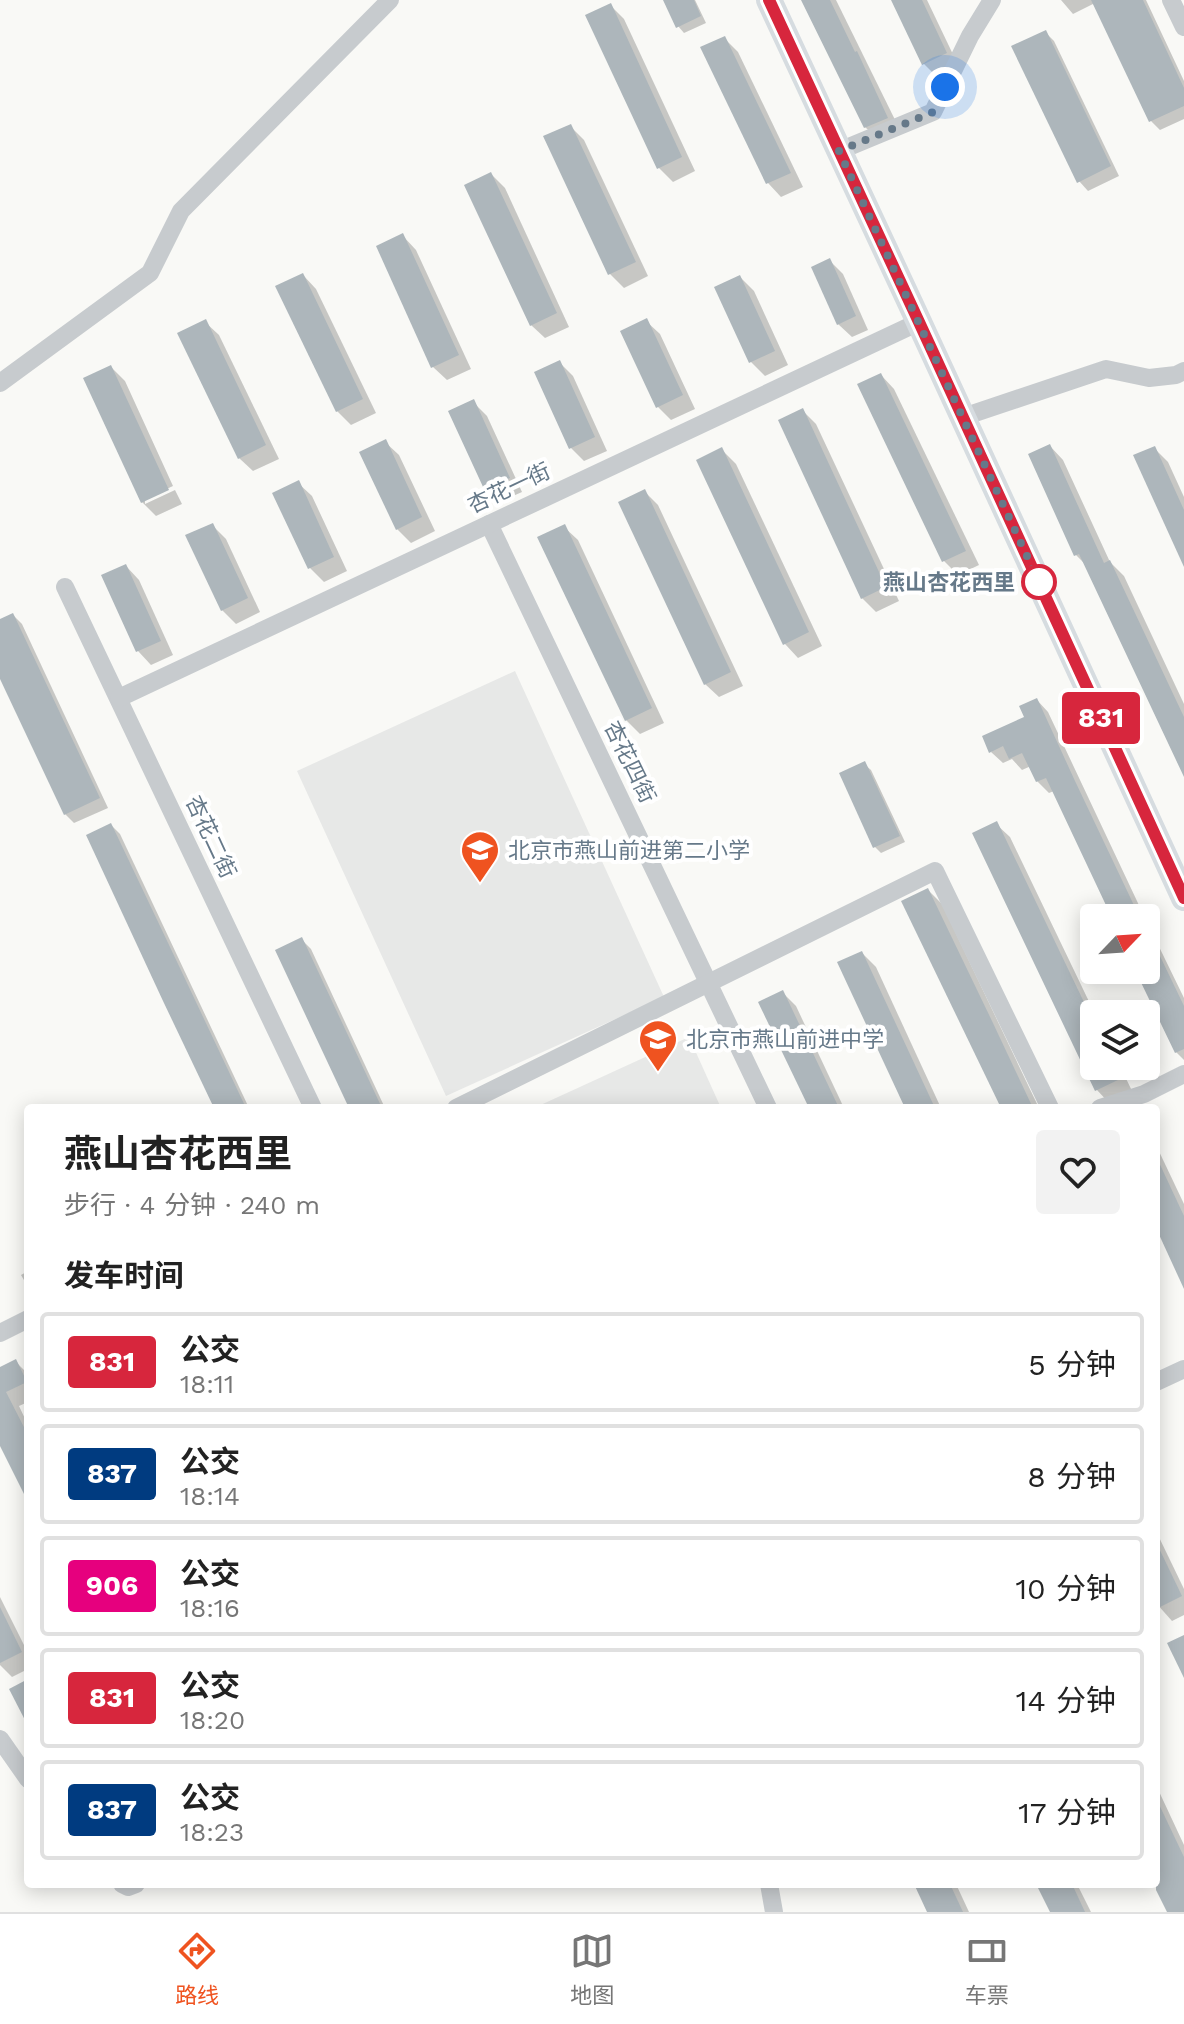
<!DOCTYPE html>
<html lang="zh">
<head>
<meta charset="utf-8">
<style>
  body { margin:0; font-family:"Work Sans","Noto Sans SC",sans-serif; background:#f2f2f2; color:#222; height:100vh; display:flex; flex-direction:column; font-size:30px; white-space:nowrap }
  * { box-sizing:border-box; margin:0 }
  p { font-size:26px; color:#767676 }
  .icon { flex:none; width:44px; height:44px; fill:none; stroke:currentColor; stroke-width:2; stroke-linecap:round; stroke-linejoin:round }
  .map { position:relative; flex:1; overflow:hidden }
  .side { position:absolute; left:24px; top:1104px; width:1136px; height:784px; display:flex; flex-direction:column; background:#fff; border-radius:8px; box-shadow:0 4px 20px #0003 }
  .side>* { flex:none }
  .badge { padding:0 16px; border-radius:6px; font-size:28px; line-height:52px }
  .needle { width:52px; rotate:65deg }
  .tools { position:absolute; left:1080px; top:904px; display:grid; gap:16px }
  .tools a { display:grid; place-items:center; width:80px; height:80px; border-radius:8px; background:#fff; box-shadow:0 4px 20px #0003; font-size:40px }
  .you { position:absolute; width:40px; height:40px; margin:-20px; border:6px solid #fff; border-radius:50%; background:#1a73e8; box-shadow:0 0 0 12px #1a73e833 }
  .map>.badge { position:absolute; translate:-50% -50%; box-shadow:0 0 0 4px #fff }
  h2 { padding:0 40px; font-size:30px; line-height:72px }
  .round { display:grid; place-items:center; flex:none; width:84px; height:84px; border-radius:8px; background:#f2f2f2 }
  .summary { display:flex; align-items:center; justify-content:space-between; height:136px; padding:0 40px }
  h1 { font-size:38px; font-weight:700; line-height:60px }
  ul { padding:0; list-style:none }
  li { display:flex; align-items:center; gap:24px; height:100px; margin:0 16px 12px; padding:0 24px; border:4px solid #e0e0e0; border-radius:8px }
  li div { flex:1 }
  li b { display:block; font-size:30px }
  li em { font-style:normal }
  li .badge { min-width:88px; font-weight:700; text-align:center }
  .tabs { display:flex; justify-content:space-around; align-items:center; height:112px; border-top:2px solid #e0e0e0; background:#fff; font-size:22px; color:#767676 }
  .tabs a { display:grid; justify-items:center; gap:4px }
  .tabs .selected { color:#ef5320 }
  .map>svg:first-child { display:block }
</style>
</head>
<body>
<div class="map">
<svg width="1184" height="1912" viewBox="0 0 1184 1912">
  <rect width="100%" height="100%" fill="#f9f9f6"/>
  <!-- built -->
  <g fill="#e7e8e7">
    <path d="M515,671L664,997L446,1096L297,771Z"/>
    <path d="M689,1037L721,1108H534Z"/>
  </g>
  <!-- shadow -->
  <g fill="#0003">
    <path d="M666,0H695L706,23L684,33L678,26Z"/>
    <path d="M803,0H836L901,132L879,140L865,127Z"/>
    <path d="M893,0H927L959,67L938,78L924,64Z"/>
    <path d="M1061,0H1146L1184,81V119L1160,130L1151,121L1095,3L1073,14Z"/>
    <path d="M610,5L624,19L695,171L673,182L659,168Z"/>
    <path d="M1045,32L1054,41L1119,176L1088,191L1079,181Z"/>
    <path d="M724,38L738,52L803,187L781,197L768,183L702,48Z"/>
    <path d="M570,126L584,140L648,276L624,288L610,274Z"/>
    <path d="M491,174L505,188L569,327L545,338L531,325Z"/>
    <path d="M403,236L416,250L471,369L447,380L433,367Z"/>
    <path d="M830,261L843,274L868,330L852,337L838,324Z"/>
    <path d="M303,275L316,289L376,413L351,425L337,411Z"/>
    <path d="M740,277L754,291L788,365L765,376L751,362L717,288Z"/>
    <path d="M646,321L660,334L695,409L671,420L658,407Z"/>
    <path d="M205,322L219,335L279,459L253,471L239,458Z"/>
    <path d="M559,362L573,376L607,451L584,461L571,448Z"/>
    <path d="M111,367L125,381L173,486L145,499V504L175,490L182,504L156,516L142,502Z"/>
    <path d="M881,375L894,389L979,565L958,575L944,561L860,385Z"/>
    <path d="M473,402L487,416L522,492L500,502L486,488L451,412Z"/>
    <path d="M803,411L816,424L899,601L876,612L862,598Z"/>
    <path d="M385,442L399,455L435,531L411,543L397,529Z"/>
    <path d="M1050,446L1063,460L1110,562L1124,576L1184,704V772L1087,566L1076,555Z"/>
    <path d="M1154,448L1168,462L1184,497V562Z"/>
    <path d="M722,450L736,464L822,646L798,658L785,644Z"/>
    <path d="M298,483L312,496L347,571L324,582L310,568L275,494Z"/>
    <path d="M644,491L658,505L743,686L719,697L705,684Z"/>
    <path d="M212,525L226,539L260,612L236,624L222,610Z"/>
    <path d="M564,527L578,540L664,723L640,734L626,720Z"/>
    <path d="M126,566L139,580L173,655L151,665L138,651Z"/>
    <path d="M13,615L22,624L108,808L74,823L65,814L0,675V621Z"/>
    <path d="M1037,700L1048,712L1145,918H1112L1111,916L1113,915L1054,791L1049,793L1037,781L1031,766L1022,770L1012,759L1003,763L991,752L1026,718Z"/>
    <path d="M864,764L871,770L905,842L881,853L875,847Z"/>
    <path d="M996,824L1010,837L1095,1014L1094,1066H1120L1133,1093L1110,1104L1097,1090Z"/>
    <path d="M111,825L120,834L249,1108H216Z"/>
    <path d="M928,890L942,904L1039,1108H1003Z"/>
    <path d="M1146,920L1184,998V1060L1176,1052L1137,970H1146Z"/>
    <path d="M302,940L311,949L385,1108H351Z"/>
    <path d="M862,953L876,967L941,1108H907Z"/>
    <path d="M783,993L796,1006L844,1108H811Z"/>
    <path d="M1156,1145L1184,1204V1284L1156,1224Z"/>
    <path d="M28,1271V1287L21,1275Z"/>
    <path d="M15,1361L28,1374V1402L19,1406L28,1425V1497L0,1442V1369Z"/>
    <path d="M1156,1531L1184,1589V1615L1172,1621L1156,1603Z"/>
    <path d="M0,1597L28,1653V1669L12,1677L0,1665Z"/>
    <path d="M1156,1785L1184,1845V1912H1169L1156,1884L1162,1881L1156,1868Z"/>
    <path d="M916,1884H956L969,1912H929Z"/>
    <path d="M1039,1884H1077L1091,1912H1052Z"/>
  </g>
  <!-- building -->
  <g fill="#adb6bb">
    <path d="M663,0H694L701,16L676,28Z"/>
    <path d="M801,0H830L855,52L857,51L888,118L864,128Z"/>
    <path d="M891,0H922L947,53L922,65Z"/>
    <path d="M1091,0H1143L1184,88V106L1149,122Z"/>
    <path d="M611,3L682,157L657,169L585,15Z"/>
    <path d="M1046,30L1111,166L1077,183L1011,46Z"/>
    <path d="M725,36L791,173L766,184L700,47Z"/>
    <path d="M571,124L636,262L608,275L543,136Z"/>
    <path d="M491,172L557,313L530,326L464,185Z"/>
    <path d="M403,233L459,355L431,368L376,246Z"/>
    <path d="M830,258L856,316L837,325L811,267Z"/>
    <path d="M303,273L363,399L336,412L275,286Z"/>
    <path d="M740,275L775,351L749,363L714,287Z"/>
    <path d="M647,318L683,395L656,408L620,331Z"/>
    <path d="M206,319L266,445L238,459L177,333Z"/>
    <path d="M560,360L595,437L569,449L534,372Z"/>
    <path d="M111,365L169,490L141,503L83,378Z"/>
    <path d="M881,373L966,551L942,562L857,384Z"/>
    <path d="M474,399L510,478L484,489L448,411Z"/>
    <path d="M803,408L886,587L861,599L778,420Z"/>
    <path d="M386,439L422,517L396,530L359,452Z"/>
    <path d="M1050,444L1104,563L1110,560L1184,717V777L1079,554L1074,556L1028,454Z"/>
    <path d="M1155,446L1184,510V567L1133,455Z"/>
    <path d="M722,447L809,632L783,645L696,460Z"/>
    <path d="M299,480L334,557L308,569L272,493Z"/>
    <path d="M645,489L731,672L704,685L618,502Z"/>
    <path d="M213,523L248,598L221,611L185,535Z"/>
    <path d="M565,524L652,708L625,721L537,537Z"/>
    <path d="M126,564L161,641L136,652L101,575Z"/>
    <path d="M13,613L100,798L64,815L0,679V619Z"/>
    <path d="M1037,698L1075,781L1140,918H1112L1046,778L1036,782L1022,753L1009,759L1003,746L989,753L982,736L1024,717L1019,706Z"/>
    <path d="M865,761L900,836L873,848L839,773Z"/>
    <path d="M997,821L1094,1023V1066H1114L1120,1079L1095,1091L972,833Z"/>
    <path d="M111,823L179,966L246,1108H214L163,1001L86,835Z"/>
    <path d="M928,888L992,1021L1033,1108H1001L901,901Z"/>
    <path d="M1146,927L1184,1006V1049L1175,1053L1135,970H1146Z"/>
    <path d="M302,937L382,1108H349L275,950Z"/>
    <path d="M862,951L935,1108H905L837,962Z"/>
    <path d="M783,990L839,1108H809L758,1002Z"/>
    <path d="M1156,1156L1184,1216V1289L1156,1228Z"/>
    <path d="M16,1359L27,1382L6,1392L28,1435V1502L0,1446V1367Z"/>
    <path d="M1156,1542L1182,1596L1156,1609Z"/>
    <path d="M0,1607L22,1652L0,1663Z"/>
    <path d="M1184,1635V1678L1167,1643Z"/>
    <path d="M28,1679V1726L9,1689Z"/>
    <path d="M1156,1798L1184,1857V1912H1167L1156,1890Z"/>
    <path d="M914,1884H950L963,1912H927Z"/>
    <path d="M1036,1884H1072L1085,1912H1050Z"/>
  </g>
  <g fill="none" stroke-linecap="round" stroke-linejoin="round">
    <!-- street -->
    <g stroke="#c7cbce" stroke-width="18">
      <path d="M1171,0L1184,27"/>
      <path d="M839,151L933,112L970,36L992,0"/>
      <path d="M0,383L150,273L181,211L390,0"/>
      <path d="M963,417L1106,369L1149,378L1176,375L1184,371"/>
      <path d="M489,524L768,1108"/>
      <path d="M65,587L313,1108"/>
      <path d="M119,698L919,322"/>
      <path d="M456,1108L935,871L1050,1108"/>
      <path d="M1100,1108L1144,1094L1184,1074"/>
      <path d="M0,1333L28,1319"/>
      <path d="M1156,1382L1184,1369"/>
      <path d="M0,1739L28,1779"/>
      <path d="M122,1884L128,1887L136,1884"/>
      <path d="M769,1884L774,1912"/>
    </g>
    <!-- secondary -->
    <path stroke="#d6dce0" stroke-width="26" d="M769,0L919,322L1184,898"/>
  </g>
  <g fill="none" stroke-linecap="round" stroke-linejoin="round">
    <defs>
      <path id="line" d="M769,0L919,322L1184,898"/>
    </defs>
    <!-- line casing -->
    <use href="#line" stroke="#fff" stroke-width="18"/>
    <!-- line -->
    <use href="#line" stroke="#d7263d" stroke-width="12"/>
    <!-- walk -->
    <path stroke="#667989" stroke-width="8" stroke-dasharray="0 14.4" d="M945,87L933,112L839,151L1039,582"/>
  </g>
  <!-- icons -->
  <defs>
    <symbol id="school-pin" viewBox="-11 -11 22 30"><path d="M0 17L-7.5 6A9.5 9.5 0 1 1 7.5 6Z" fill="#ef5320" stroke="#fff"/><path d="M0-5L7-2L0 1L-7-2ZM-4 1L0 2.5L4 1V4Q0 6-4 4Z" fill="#fff"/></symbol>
  </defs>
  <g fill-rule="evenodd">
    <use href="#school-pin" x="458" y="828" width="44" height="60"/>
    <use href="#school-pin" x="636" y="1017" width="44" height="60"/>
  </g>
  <!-- markers -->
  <circle fill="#fff" stroke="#d7263d" stroke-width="4" cx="1039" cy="582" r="16"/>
  <g text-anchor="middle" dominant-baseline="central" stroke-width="8" stroke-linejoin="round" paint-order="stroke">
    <!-- street labels -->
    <g font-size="22" fill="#667989" stroke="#fff">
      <text transform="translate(509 488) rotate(-25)">杏花一街</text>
      <text transform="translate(630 762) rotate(64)">杏花四街</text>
      <text transform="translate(211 837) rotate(65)">杏花二街</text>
    </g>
    <!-- stop labels -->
    <g font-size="22" font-weight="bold" fill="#667989" stroke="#fff" text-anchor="end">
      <text x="1015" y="582">燕山杏花西里</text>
    </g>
    <!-- poi labels -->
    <g font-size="22" fill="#667989" stroke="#fff" text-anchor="start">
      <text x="508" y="850">北京市燕山前进第二小学</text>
      <text x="686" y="1039">北京市燕山前进中学</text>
    </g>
  </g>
</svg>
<div class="tools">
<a><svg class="needle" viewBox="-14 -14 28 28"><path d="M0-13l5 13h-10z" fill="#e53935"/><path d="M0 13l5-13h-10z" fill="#767676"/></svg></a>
<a><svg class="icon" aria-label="layers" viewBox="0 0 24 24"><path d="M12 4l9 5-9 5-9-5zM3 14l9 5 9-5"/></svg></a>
</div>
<div class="you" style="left:945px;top:87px"></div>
<b class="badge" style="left:1101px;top:718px;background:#d7263d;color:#fff">831</b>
<section class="side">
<div class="summary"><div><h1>燕山杏花西里</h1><p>步行 · 4 分钟 · 240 m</p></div><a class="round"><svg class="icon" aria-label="heart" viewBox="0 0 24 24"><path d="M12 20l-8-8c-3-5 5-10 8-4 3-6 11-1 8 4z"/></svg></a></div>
<h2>发车时间</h2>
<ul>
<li><span class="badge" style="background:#d7263d;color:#fff">831</span><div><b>公交</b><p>18:11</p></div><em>5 分钟</em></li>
<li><span class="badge" style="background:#003b80;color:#fff">837</span><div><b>公交</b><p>18:14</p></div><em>8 分钟</em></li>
<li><span class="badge" style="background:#e6007e;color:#fff">906</span><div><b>公交</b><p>18:16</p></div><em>10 分钟</em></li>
<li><span class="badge" style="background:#d7263d;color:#fff">831</span><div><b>公交</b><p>18:20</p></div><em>14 分钟</em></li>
<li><span class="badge" style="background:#003b80;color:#fff">837</span><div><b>公交</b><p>18:23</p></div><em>17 分钟</em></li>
</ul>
</section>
</div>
<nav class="tabs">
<a class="selected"><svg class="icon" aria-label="directions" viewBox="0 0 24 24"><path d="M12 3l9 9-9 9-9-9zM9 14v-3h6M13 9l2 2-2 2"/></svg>路线</a>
<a><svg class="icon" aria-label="map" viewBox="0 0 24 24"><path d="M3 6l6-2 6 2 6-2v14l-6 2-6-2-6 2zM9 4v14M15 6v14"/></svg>地图</a>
<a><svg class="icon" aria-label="tickets" viewBox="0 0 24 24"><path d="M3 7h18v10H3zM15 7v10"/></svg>车票</a>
</nav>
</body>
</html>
